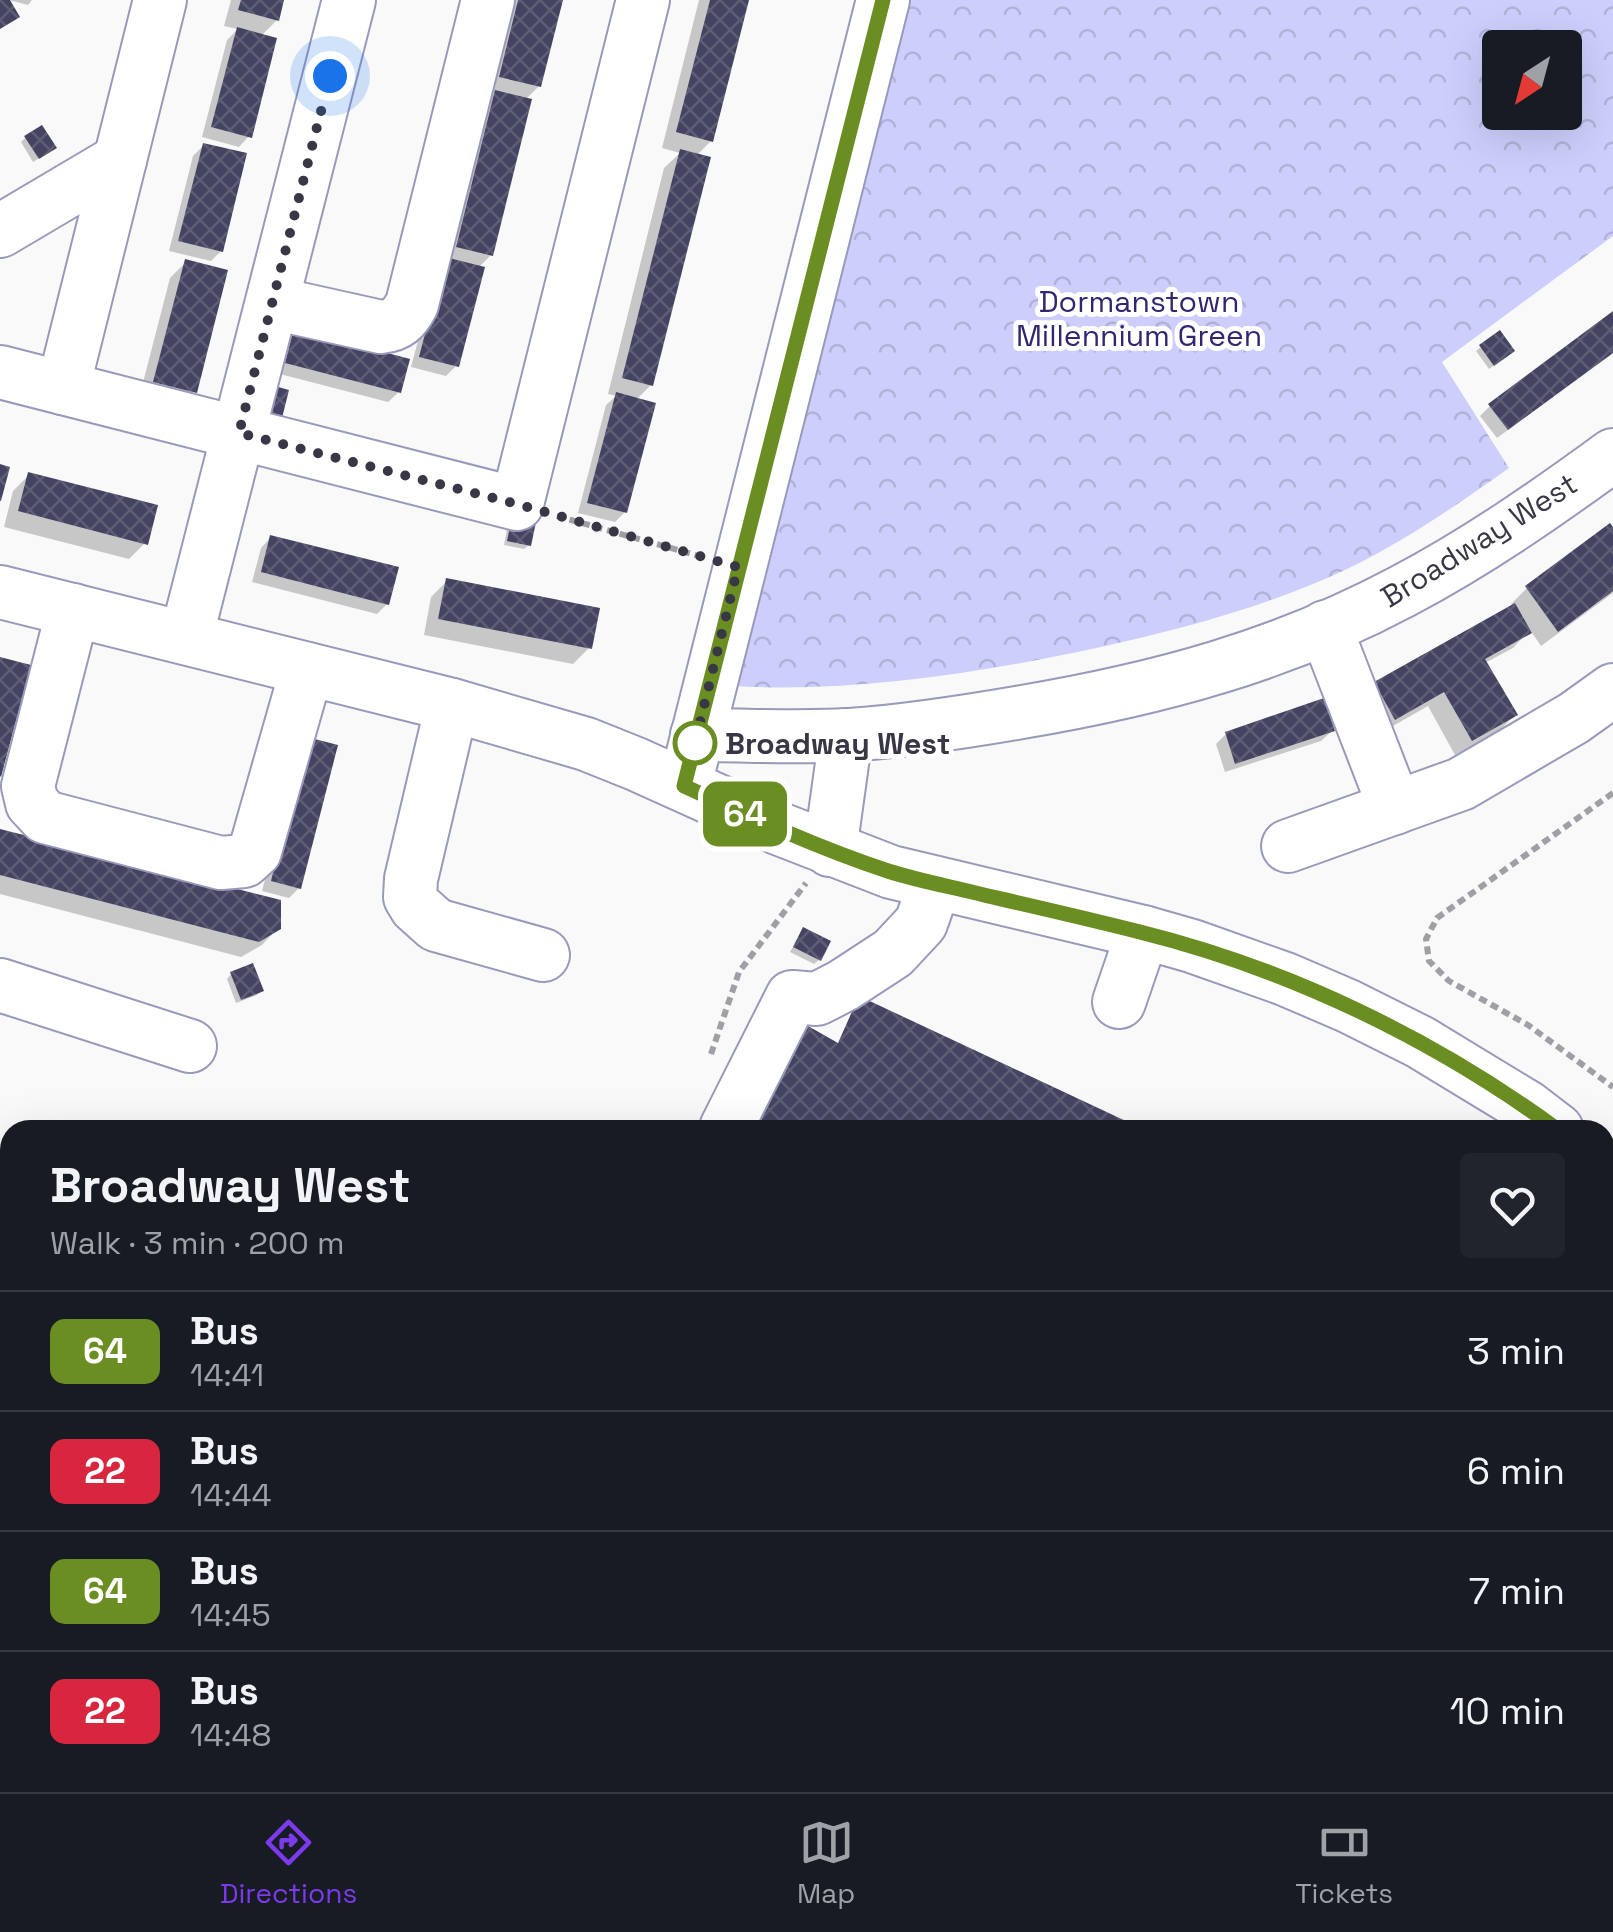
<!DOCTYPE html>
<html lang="en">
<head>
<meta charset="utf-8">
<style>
  body { margin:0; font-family:"Space Grotesk",sans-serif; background:#20242c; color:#f1f3f6; height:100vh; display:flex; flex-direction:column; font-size:38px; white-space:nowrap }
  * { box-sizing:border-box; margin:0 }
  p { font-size:32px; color:#9ea1a6 }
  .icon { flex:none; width:55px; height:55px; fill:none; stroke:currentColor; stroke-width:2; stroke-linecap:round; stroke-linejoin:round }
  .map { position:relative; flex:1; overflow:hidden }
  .details { position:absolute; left:0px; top:1120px; width:1615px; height:672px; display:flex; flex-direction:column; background:#171b24; border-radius:30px 30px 0 0; box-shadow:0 10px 40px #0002 }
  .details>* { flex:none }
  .badge { padding:0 20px; border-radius:15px; font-size:35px; line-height:65px }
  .needle { width:65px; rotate:216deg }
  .tools { position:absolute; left:1482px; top:30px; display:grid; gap:20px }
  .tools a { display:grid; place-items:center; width:100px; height:100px; border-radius:10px; background:#171b24; box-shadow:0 10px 40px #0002; font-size:50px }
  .you { position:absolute; width:50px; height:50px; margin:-25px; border:8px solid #fff; border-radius:50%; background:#1a73e8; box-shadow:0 0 0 15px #1a73e833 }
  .map>.badge { position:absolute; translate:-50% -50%; box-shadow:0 0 0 5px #fff }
  .round { display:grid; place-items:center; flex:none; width:105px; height:105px; border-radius:10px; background:#20242c }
  .headline { display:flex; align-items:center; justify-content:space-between; height:170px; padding:0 50px }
  h1 { font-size:48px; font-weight:600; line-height:75px }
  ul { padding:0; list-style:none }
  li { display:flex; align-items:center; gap:30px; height:120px; padding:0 50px; border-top:2px solid #363941 }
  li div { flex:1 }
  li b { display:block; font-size:38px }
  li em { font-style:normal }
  li .badge { min-width:110px; font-weight:700; text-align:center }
  .tabs { display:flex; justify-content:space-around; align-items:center; height:140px; border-top:2px solid #363941; background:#171b24; font-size:28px; color:#9ea1a6 }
  .tabs a { display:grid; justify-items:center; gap:5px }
  .tabs .selected { color:#7c3aed }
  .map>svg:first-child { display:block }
</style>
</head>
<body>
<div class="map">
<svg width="1613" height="1792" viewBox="0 0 1613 1792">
  <defs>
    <pattern id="park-crowns" width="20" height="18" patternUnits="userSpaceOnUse" patternTransform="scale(2.5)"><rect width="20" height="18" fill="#cdcefb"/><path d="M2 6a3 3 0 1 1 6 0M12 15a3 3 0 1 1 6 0" fill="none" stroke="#b1b2d8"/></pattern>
    <pattern id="building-cross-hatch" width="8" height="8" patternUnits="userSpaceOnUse" patternTransform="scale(2.5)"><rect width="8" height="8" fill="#444462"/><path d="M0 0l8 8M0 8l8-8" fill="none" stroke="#5d5d76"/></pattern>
  </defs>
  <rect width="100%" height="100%" fill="#f9f9f9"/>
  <!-- park -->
  <path fill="url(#park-crowns)" fill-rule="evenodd" d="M904,0H1613V236L1442,362L1509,468C1457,505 1405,541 1347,569C1269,606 1185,628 1101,647C980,673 854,693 730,686ZM1500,48H1565V112H1500Z"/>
  <!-- shadow -->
  <g fill="#0003">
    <path d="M9,0H32L28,5Z"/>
    <path d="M231,0H282L277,20L261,36L249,136L239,147L202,137L227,40L238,29L224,26Z"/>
    <path d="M507,0H560L539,86L525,100L491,255L478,268L456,366L446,376L411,367L480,108L494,94L484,92Z"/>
    <path d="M699,0H747L711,141L696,156L651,385L636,400L625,512L615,522L578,513L606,405L616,396L608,394L664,168L680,153L662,148Z"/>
    <path d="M25,138L49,152L33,162L21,142Z"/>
    <path d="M204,145L221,251L211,261L169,251L193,156Z"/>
    <path d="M186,262L194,392L178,408L139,398L170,278Z"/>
    <path d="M1613,315V353L1497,438L1480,416L1490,406Z"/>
    <path d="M295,331L399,392L388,402L276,373L285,341Z"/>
    <path d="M1481,347L1508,355L1489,369L1476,351Z"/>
    <path d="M29,475L145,543L129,559L4,527L13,491Z"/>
    <path d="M508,524L529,545L524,549L504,545Z"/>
    <path d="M1613,531V593L1541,646L1530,630L1513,648L1485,663L1515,715L1499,731L1455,755L1428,706L1379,734L1360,700L1375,684L1514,607L1511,604L1527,588Z"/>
    <path d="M271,537L387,604L377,614L252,582L261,548Z"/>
    <path d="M447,581L589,648L573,664L424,635L431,597Z"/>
    <path d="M1332,731L1321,741L1225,772L1216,744L1226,734Z"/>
    <path d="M298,750L299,888L289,898L262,891Z"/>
    <path d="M0,832L278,928L262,945L241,957L0,894Z"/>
    <path d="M803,930L819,960L814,964L790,952Z"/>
    <path d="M231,974L261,991L257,995L236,1003L227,979Z"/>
    <path d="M10,1697V1725L2,1722Z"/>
  </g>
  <!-- building -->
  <g fill="url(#building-cross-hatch)">
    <path d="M0,0H10L20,17L0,29Z"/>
    <path d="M241,0H284L279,21L238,10Z"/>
    <path d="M518,0H563L541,87L499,77Z"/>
    <path d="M710,0H749L713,142L676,132Z"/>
    <path d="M237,27L277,38L252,138L211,127Z"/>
    <path d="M495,90L532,99L493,256L456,247Z"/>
    <path d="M42,125L57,148L39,159L24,136Z"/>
    <path d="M203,143L247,153L223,252L178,241Z"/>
    <path d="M680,149L711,157L653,386L622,378Z"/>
    <path d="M445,257L485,267L459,367L419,357Z"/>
    <path d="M185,259L228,270L197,393L153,382Z"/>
    <path d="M1613,311V353L1508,430L1488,404Z"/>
    <path d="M294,328L410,359L401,393L285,363Z"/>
    <path d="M1500,330L1515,351L1494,366L1479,345Z"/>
    <path d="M271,385L289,390L281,422L263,417Z"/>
    <path d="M616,392L656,403L627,513L587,503Z"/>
    <path d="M0,464L10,467L1,501H0Z"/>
    <path d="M28,472L158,505L148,545L18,511Z"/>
    <path d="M512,517L536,522L531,546L507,541Z"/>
    <path d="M1610,523L1613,527V591L1558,632L1525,586Z"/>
    <path d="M270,535L399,567L389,605L261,572Z"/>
    <path d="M446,578L600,608L592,649L438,619Z"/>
    <path d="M1515,603L1532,633L1485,659L1518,715L1472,741L1444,692L1395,720L1374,682Z"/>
    <path d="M0,657L31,665L1,777L0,776Z"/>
    <path d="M1324,698L1335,731L1235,764L1225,732Z"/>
    <path d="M307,737L338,745L301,889L271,881Z"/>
    <path d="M0,829L281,900V929L259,942L0,875Z"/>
    <path d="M803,927L831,941L821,961L793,947Z"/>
    <path d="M253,963L264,991L241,1000L230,972Z"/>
    <path d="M859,996L1145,1130H756L808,1026L838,1043Z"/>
    <path d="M0,1335L10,1338V1405L1,1433Z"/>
  </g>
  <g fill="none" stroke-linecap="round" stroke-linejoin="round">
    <defs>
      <g id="minor">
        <path d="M0,231L120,160"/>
        <path d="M273,303L381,327C398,325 404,319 412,304L488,0"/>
        <path d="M0,372L517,504L643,0"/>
        <path d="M63,388L160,0"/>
        <path d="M0,592L452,705L586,744L636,764L780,829L891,872L1143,932L1192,946L1285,979L1348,1006L1420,1042L1527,1107L1557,1130"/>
        <path d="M73,610L28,786L32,803L45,817L221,863L244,861L255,851L307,669"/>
        <path d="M1325,627L1395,808"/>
        <path d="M186,638L349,0"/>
        <path d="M452,705L411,879L410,897L416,907L436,925L543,955"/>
        <path d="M697,735C747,735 799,738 849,735C907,731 964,722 1022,712C1158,689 1281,656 1403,591C1477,552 1546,504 1613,455"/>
        <path d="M690,765L883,0"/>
        <path d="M1288,846L1461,784L1574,718L1613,690"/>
        <path d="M830,850L846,735"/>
        <path d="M0,985L190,1046"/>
        <path d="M1119,1002L1143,932"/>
        <path d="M726,1128L792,997L817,999L844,985L893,953L921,923L935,883"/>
        <path d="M1605,1202L1613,1193"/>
        <path d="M0,1572L10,1575"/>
        <path d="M0,1683L10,1650"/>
        <path d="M699,1782L738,1792"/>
        <path d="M606,1792L610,1782"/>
        <path d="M923,1792L967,1782"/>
      </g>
    </defs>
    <!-- minor casing -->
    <use href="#minor" stroke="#99b" stroke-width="56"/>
    <!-- path -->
    <g stroke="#9f9fa6" stroke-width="6" stroke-dasharray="8 5" stroke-linecap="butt">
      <path d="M557,516L699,556"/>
      <path d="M1613,793L1437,918L1426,939L1429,961L1449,981L1528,1025L1613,1087"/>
      <path d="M711,1054L739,972L806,883"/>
      <path d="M452,1792L455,1782"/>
    </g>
    <!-- minor -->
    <use href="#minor" stroke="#fff" stroke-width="52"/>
  </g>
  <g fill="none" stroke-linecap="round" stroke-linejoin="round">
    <defs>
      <path id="line" d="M883,0L684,786C751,817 818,848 888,871C919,881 953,887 984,895C1036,907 1089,919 1140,932C1289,969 1434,1039 1558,1130"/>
    </defs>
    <!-- line casing -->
    <use href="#line" stroke="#fff" stroke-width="22"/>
    <!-- line -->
    <use href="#line" stroke="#6b8e23" stroke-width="15"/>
    <!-- walk -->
    <path stroke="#373745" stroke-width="10" stroke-dasharray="0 18" d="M330,76L239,433L517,504L738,567L695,743"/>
  </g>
  <!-- markers -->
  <circle fill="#fff" stroke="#6b8e23" stroke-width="5" cx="695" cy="743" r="20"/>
  <g text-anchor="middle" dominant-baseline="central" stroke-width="10" stroke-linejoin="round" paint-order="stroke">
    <!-- park labels -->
    <g font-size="30" fill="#31266f" stroke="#fff">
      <text x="1139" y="301">Dormanstown<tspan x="1139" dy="34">Millennium Green</tspan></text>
    </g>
    <!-- street labels -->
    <g font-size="30" fill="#373745" stroke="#fff">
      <text transform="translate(1479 540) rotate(-32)">Broadway West</text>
    </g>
    <!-- stop labels -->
    <g font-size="30" font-weight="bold" fill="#373745" stroke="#fff" text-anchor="start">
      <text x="725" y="743">Broadway West</text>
    </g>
  </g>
</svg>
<div class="tools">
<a><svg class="needle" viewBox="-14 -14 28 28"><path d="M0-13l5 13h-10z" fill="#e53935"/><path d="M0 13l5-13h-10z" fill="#9ea1a6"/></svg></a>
</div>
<div class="you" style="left:330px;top:76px"></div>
<b class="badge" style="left:745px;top:814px;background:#6b8e23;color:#fff">64</b>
<section class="details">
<div class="headline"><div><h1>Broadway West</h1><p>Walk · 3 min · 200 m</p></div><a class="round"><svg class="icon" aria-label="heart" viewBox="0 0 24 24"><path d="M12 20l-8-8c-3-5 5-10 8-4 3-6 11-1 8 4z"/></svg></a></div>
<ul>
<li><span class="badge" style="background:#6b8e23;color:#fff">64</span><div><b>Bus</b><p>14:41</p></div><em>3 min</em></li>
<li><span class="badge" style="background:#d7263d;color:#fff">22</span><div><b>Bus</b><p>14:44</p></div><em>6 min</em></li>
<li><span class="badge" style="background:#6b8e23;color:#fff">64</span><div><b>Bus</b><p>14:45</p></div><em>7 min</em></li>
<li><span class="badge" style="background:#d7263d;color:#fff">22</span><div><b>Bus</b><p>14:48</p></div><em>10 min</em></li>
</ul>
</section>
</div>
<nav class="tabs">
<a class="selected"><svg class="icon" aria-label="directions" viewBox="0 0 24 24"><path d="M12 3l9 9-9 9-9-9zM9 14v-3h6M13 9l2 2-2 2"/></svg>Directions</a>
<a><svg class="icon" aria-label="map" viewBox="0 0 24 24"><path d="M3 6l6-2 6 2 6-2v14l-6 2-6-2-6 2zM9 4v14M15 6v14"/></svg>Map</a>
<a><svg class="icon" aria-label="tickets" viewBox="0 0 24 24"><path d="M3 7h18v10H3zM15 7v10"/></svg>Tickets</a>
</nav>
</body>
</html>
